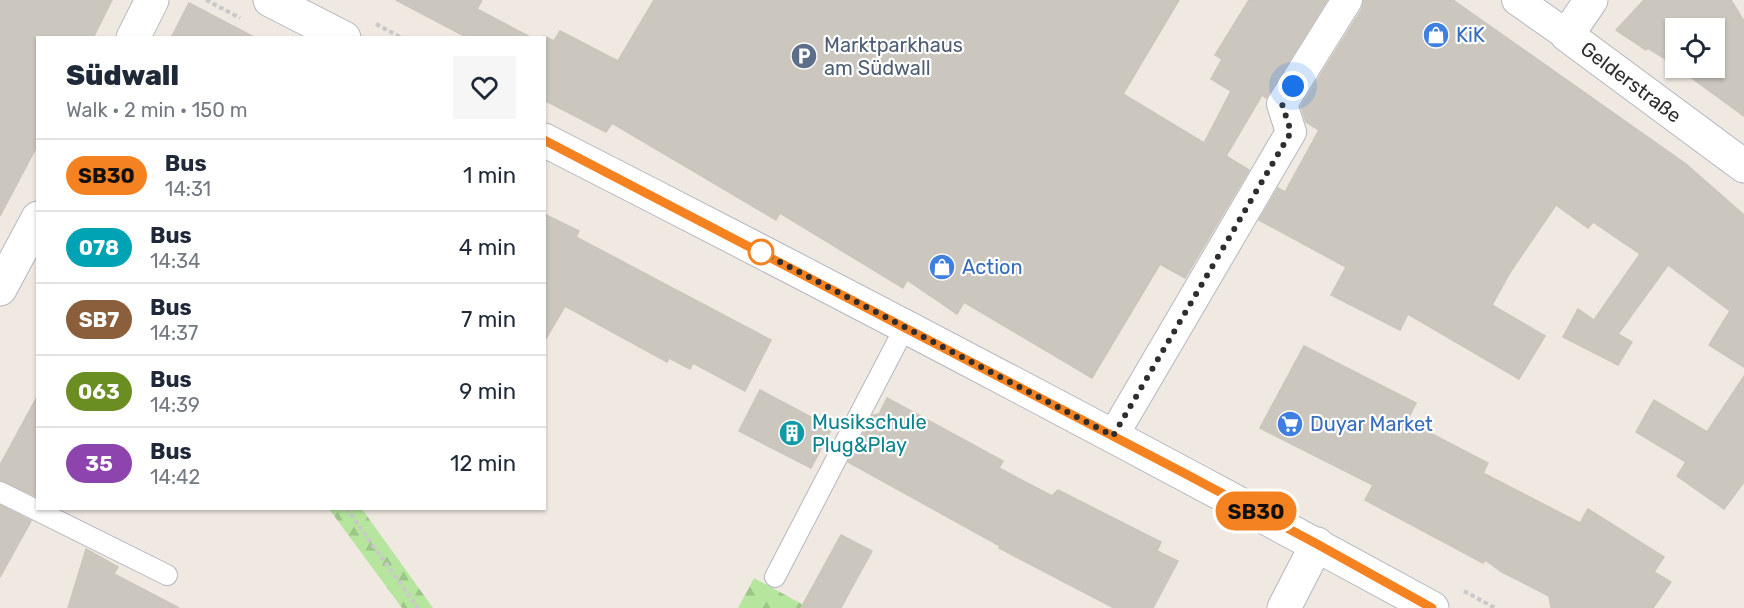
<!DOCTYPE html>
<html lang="en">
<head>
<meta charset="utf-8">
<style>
  body { margin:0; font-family:Rubik,sans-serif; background:#f6f6f7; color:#1f2937; height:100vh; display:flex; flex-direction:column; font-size:22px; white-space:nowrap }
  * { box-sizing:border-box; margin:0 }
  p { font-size:20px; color:#747a83 }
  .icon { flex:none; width:33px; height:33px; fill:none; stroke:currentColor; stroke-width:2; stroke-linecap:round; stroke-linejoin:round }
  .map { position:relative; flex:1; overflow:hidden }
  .panel { position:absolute; left:36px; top:36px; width:510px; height:474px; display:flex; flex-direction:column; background:#fff; border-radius:0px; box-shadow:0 2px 4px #0004 }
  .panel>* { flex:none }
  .badge { padding:0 12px; border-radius:20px; font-size:21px; line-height:39px }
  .buttons { position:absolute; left:1665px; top:18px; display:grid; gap:12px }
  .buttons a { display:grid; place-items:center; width:60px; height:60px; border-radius:0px; background:#fff; box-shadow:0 2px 4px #0004; font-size:30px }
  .you { position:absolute; width:30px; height:30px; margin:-15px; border:4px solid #fff; border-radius:50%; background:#1a73e8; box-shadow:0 0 0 9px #1a73e833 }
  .map>.badge { position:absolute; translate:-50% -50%; box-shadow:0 0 0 3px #fff }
  .round { display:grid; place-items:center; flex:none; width:63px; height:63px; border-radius:0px; background:#f6f6f7 }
  .headline { display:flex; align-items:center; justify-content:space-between; height:102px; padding:0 30px }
  h1 { font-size:28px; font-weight:800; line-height:45px }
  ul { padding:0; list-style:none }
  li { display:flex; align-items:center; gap:18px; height:72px; padding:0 30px; border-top:2px solid #e0e1e3 }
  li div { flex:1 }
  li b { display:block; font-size:22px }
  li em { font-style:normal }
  li .badge { min-width:66px; font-weight:700; text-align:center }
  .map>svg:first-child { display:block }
</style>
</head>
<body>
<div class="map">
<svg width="1744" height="608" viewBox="0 0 1744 608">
  <defs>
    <pattern id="forest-firs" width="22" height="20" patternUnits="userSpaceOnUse" patternTransform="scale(1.5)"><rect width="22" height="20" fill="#b6e59e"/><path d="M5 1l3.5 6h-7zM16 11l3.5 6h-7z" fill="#9dc588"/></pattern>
  </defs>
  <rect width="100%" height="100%" fill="#efe9e1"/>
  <!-- forest -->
  <g fill="url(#forest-firs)">
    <path d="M329,509H362L433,608H402Z"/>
    <path d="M754,578L809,608H738Z"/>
  </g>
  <!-- building -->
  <g fill="#cbc7bf" stroke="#cbc5ba" stroke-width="1.5">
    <path d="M0,0H112L93,38H38V144L0,216Z"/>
    <path d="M396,0H482L477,9L532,38H468Z"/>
    <path d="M654,0H1179L1123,94L1204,143L1231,91L1211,79L1222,59L1215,55L1249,0H1327L1266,98L1262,95L1226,156L1249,170L1185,278L1160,264L1092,378L964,302L957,314L907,280L903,288L780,213L776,220L612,123L606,132L544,100V36L554,41L560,31L618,61Z"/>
    <path d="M1364,0H1453L1686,164L1744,215V367L1709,345L1730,311L1668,265L1618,334L1632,342L1618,365L1563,337L1578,309L1594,320L1640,254L1593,222L1588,228L1556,205L1511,271L1492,305L1545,336L1519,379L1408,314L1400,330L1331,295L1346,267L1259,220L1278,188L1285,192L1319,130L1306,122L1301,106L1362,9Z"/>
    <path d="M1644,0H1731L1744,21V116L1678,68H1714V28H1676V66L1648,48L1646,50L1616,30Z"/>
    <path d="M189,3L256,38H171Z"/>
    <path d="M544,214L579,231L576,237L771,340L745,391L693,363L690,369L669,358L667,362L565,306L544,342Z"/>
    <path d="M1304,346L1416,403L1407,421L1488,463L1483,473L1580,523L1588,509L1664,557L1654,572L1671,582L1653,608H1551L1549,596L1502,572L1485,560L1483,563L1365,500L1373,485L1260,428Z"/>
    <path d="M1744,376V482L1724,509L1677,476L1686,462L1636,432L1654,400L1707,432Z"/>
    <path d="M760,390L832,428L811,468L739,431Z"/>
    <path d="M38,395V497L0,480V465Z"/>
    <path d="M887,398L1003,461L999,468L1052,496L1058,490L1161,542L1157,551L1178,561L1153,608H1114L999,548L1000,546L848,462L873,415L879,414Z"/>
    <path d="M0,505L31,521L0,577Z"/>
    <path d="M841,535L872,551L850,591L841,608H801Z"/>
    <path d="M86,549L118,567L114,574L179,608H68Z"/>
  </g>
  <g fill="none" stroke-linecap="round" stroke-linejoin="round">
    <defs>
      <g id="service">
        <path d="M0,492L167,575"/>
        <path d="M775,577L905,327"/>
      </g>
      <g id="pedestrian">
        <path d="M1517,0L1567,35"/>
        <path d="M1113,436L1291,132L1282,104L1347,0"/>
      </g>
      <g id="minor">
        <path d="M1591,0L1567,35L1744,166"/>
        <path d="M133,38L152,0"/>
        <path d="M0,289L38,218"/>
        <path d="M1284,608L1317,544"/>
      </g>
      <g id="tertiary">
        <path d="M270,0L344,38"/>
        <path d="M544,140C842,292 1139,448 1432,608"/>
      </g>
    </defs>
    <!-- service casing -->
    <use href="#service" stroke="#b4b7c1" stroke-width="22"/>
    <!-- pedestrian casing -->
    <use href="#pedestrian" stroke="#b4b7c1" stroke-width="32"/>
    <!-- minor casing -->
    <use href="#minor" stroke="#b4b7c1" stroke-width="35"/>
    <!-- tertiary casing -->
    <use href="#tertiary" stroke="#b4b7c1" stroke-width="35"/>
    <!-- path -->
    <g stroke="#c9c9c9" stroke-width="4" stroke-dasharray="4.5 3" stroke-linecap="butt">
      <path d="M206,0L240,18"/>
      <path d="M376,24L402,38"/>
      <path d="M346,508L418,608"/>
      <path d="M1464,591L1495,608"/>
    </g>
    <!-- service -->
    <use href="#service" stroke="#fff" stroke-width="20"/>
    <!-- pedestrian -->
    <use href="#pedestrian" stroke="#fff" stroke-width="30"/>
    <!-- minor -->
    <use href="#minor" stroke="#fff" stroke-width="33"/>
    <!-- tertiary -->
    <use href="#tertiary" stroke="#fff" stroke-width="33"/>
  </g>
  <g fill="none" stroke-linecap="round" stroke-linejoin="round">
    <defs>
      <path id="line" d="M544,140L1184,473L1317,544L1432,608"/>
    </defs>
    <!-- line casing -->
    <use href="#line" stroke="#fff" stroke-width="14"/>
    <!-- line -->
    <use href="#line" stroke="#f58220" stroke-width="9"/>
    <!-- walk -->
    <path stroke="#2e2e2e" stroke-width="6" stroke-dasharray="0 10.8" d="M761,252L1113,436L1291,132L1282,104L1293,86"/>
  </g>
  <!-- icons -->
  <defs>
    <symbol id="shop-disc" viewBox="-11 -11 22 22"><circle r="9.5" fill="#3f7fe0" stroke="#fff"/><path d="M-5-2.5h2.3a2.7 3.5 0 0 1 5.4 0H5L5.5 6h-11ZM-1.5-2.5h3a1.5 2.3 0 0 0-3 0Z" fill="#fff"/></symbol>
    <symbol id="parking-disc" viewBox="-11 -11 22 22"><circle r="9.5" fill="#5c6f8a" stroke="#fff"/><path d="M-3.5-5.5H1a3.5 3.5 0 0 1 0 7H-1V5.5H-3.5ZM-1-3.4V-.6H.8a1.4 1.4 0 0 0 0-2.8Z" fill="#fff"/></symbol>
    <symbol id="supermarket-disc" viewBox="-11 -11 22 22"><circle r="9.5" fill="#3f7fe0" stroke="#fff"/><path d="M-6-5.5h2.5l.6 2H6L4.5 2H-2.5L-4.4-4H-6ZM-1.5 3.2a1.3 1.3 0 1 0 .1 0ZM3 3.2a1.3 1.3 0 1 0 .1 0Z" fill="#fff"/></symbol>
    <symbol id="building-disc" viewBox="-11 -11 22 22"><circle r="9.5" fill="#0f9aa8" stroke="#fff"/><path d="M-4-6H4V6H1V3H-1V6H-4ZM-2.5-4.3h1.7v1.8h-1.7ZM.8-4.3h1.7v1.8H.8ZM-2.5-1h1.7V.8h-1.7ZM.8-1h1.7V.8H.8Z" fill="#fff"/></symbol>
  </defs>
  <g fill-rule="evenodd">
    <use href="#shop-disc" x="1421" y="20" width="30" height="30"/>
    <use href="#parking-disc" x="789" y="41" width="30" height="30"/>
    <use href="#shop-disc" x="927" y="252" width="30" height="30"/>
    <use href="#supermarket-disc" x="1275" y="409" width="30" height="30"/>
    <use href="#building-disc" x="777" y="418" width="30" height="30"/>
  </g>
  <!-- markers -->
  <circle fill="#fff" stroke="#f58220" stroke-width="3" cx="761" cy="252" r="12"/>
  <g text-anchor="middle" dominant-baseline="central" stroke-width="4.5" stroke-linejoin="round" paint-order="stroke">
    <!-- shop labels -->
    <g font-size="20" fill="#366cbe" stroke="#fff" text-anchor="start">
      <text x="1456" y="35">KiK</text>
      <text x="962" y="267">Action</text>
      <text x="1310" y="424">Duyar Market</text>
    </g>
    <!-- service labels -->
    <g font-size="20" fill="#4e5e75" stroke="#fff" text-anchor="start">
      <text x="824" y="45">Marktparkhaus<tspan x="824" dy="23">am Südwall</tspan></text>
    </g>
    <!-- street labels -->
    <g font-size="20" fill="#2e2e2e" stroke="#fff">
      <text transform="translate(1631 82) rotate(37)">Gelderstraße</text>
    </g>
    <!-- culture labels -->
    <g font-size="20" fill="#0d838f" stroke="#fff" text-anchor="start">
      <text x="812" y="422">Musikschule<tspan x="812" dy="23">Plug&amp;Play</tspan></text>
    </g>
  </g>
</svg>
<div class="buttons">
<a><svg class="icon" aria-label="locate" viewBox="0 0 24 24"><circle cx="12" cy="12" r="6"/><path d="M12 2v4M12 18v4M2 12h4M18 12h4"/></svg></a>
</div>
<div class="you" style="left:1293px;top:86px"></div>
<b class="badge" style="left:1256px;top:511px;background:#f58220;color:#111">SB30</b>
<section class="panel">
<div class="headline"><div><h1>Südwall</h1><p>Walk · 2 min · 150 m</p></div><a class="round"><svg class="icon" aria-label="heart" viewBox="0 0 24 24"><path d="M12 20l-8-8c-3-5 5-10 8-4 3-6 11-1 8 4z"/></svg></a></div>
<ul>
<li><span class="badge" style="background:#f58220;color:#111">SB30</span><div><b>Bus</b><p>14:31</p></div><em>1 min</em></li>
<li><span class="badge" style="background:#00a3b4;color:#fff">078</span><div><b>Bus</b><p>14:34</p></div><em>4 min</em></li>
<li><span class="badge" style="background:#8b5e3c;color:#fff">SB7</span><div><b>Bus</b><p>14:37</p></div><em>7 min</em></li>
<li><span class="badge" style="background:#6b8e23;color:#fff">063</span><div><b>Bus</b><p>14:39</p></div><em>9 min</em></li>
<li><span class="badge" style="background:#8e44ad;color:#fff">35</span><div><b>Bus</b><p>14:42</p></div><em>12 min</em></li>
</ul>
</section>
</div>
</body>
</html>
